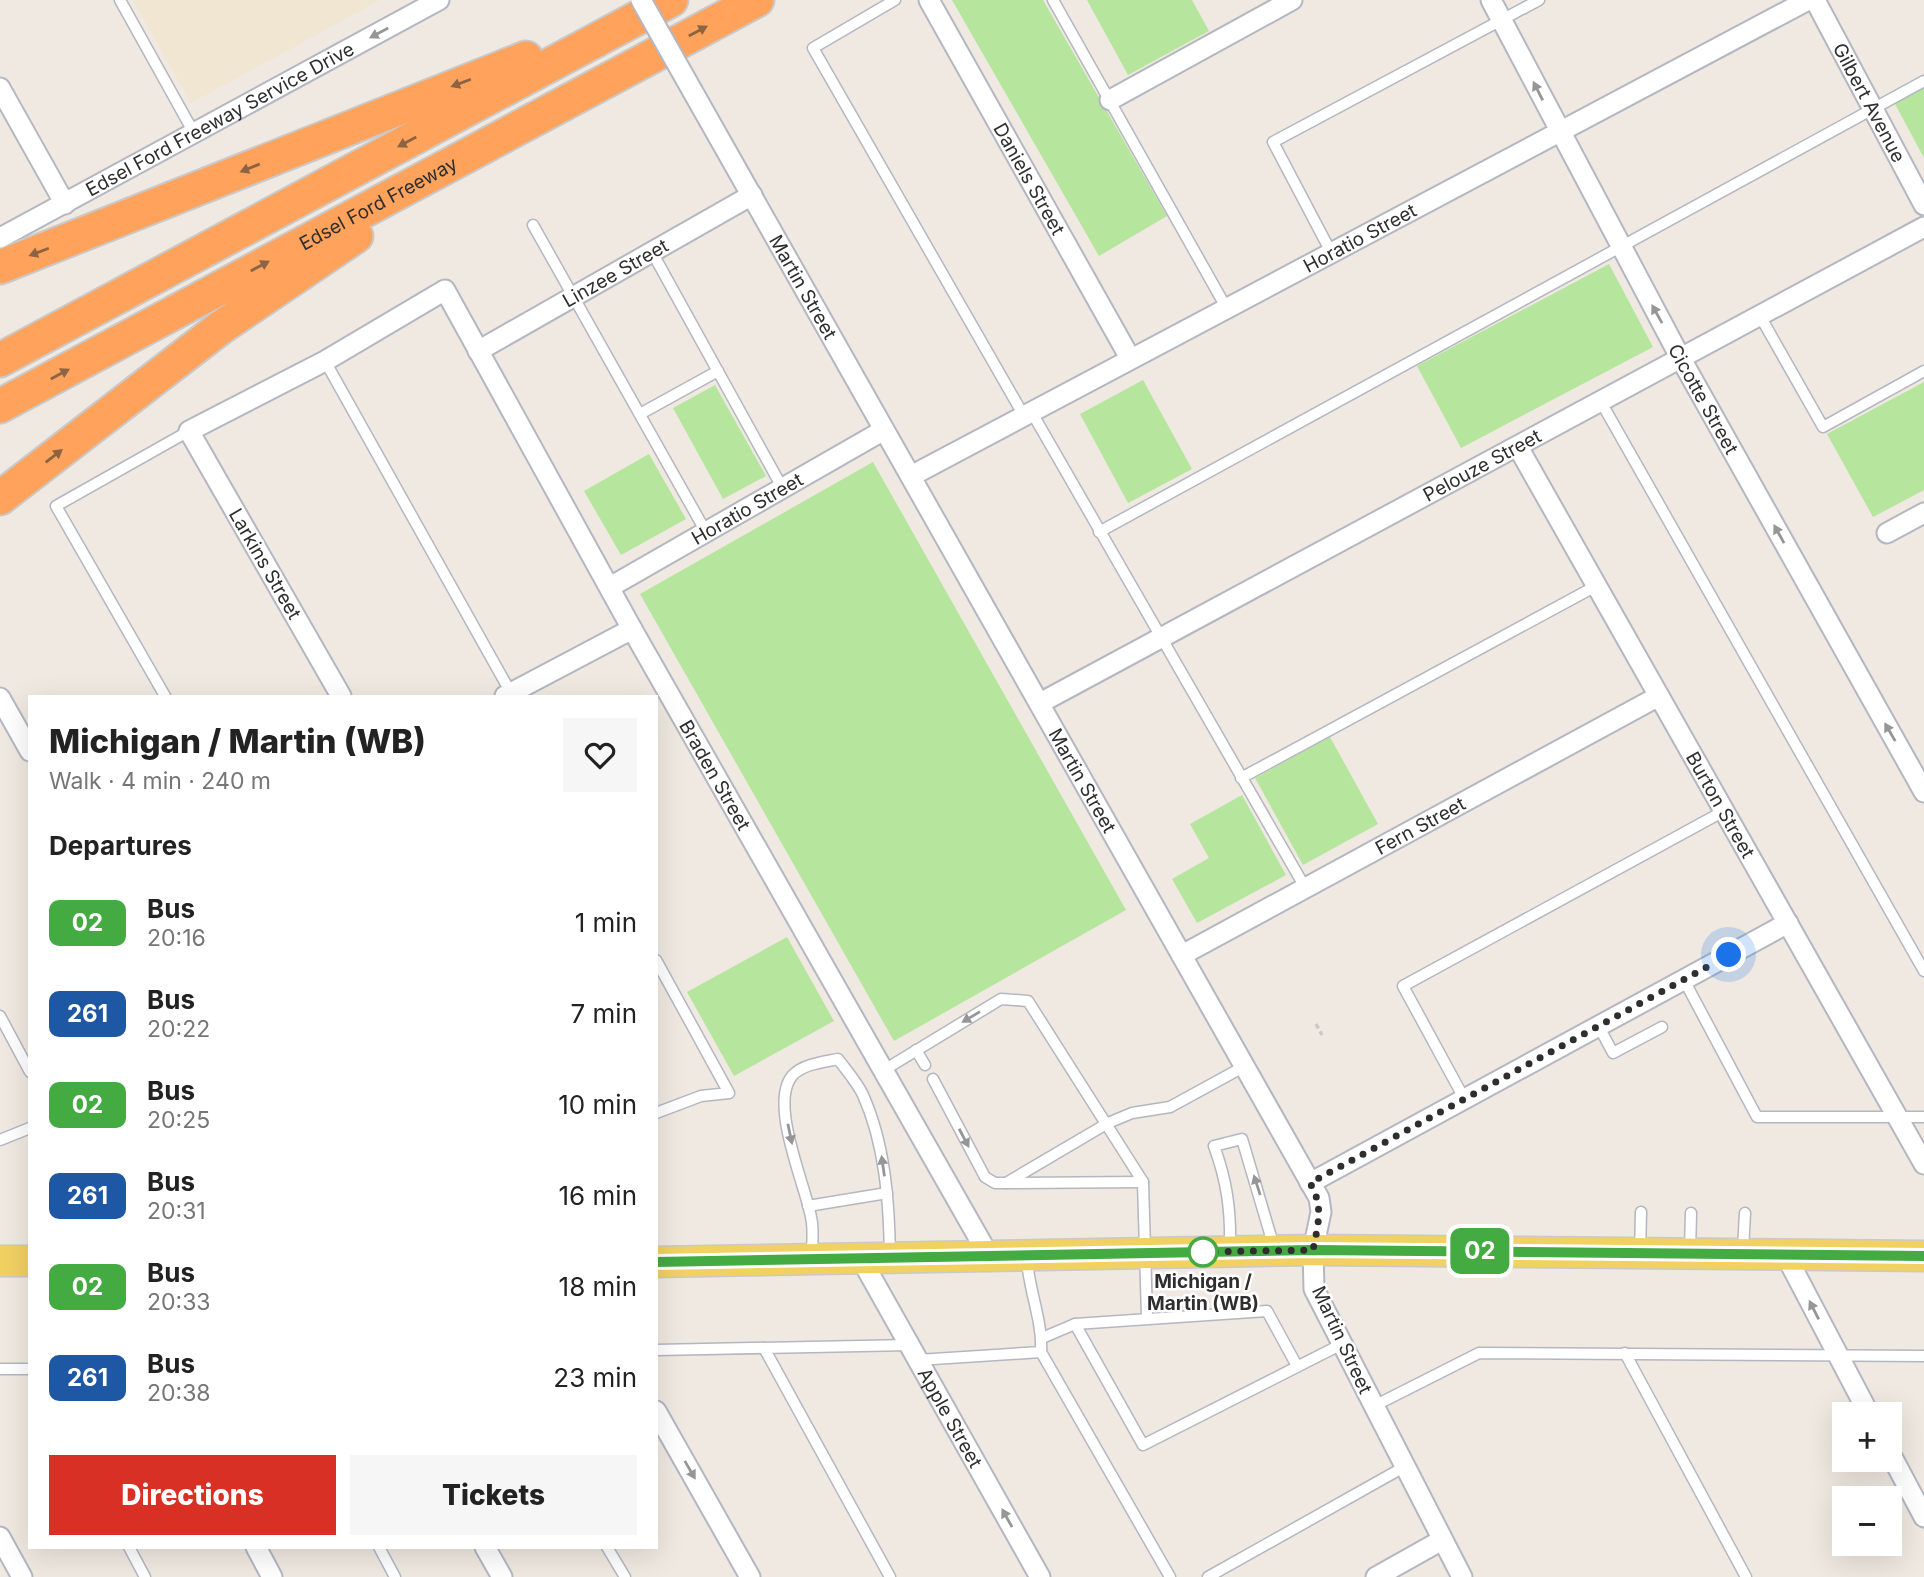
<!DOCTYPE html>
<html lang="en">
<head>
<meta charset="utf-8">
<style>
  body { margin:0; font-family:Inter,sans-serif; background:#f6f6f6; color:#222; height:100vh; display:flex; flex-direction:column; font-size:26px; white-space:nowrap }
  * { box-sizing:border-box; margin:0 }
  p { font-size:23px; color:#767676 }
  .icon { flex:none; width:38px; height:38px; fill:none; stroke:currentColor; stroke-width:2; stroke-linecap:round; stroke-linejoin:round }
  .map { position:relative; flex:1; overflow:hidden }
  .sheet { position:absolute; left:28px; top:695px; width:630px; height:854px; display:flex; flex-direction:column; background:#fff; border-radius:0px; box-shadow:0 7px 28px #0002 }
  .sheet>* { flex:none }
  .badge { padding:0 14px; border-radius:10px; font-size:24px; line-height:46px }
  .controls { position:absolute; left:1832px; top:1402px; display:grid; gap:14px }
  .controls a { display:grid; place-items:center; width:70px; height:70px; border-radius:0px; background:#fff; box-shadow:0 7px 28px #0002; font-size:35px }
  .you { position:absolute; width:35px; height:35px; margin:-18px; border:5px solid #fff; border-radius:50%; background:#1a73e8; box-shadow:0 0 0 10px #1a73e833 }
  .map>.badge { position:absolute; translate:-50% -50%; box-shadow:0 0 0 4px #fff }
  h2 { padding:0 21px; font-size:26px; line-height:63px }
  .round { display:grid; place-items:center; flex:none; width:74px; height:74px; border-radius:0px; background:#f6f6f6 }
  .summary { display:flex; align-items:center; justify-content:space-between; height:119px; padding:0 21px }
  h1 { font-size:33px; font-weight:800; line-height:52px }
  .button { display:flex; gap:14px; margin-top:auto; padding:14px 21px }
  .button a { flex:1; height:80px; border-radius:0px; background:#d93025; color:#fff; font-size:28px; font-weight:800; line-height:80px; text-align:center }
  .button a+a { background:#f6f6f6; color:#222 }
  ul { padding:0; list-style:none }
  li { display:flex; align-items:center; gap:21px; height:91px; padding:0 21px }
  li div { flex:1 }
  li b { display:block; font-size:26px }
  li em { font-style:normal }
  li .badge { min-width:77px; font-weight:700; text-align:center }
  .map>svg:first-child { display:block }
</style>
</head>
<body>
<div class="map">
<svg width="1924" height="1577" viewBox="0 0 1924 1577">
  <rect width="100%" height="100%" fill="#efe9e1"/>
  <!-- education -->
  <path fill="#f0e6d1" d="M133,0H380L191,103Z"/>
  <!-- green -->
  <g fill="#b6e59e">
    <path d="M952,0H1043L1167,216L1099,256Z"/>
    <path d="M1087,0H1192L1209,31L1128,75Z"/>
    <path d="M1924,86V158L1894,102Z"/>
    <path d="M1609,264L1653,347L1461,448L1417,366Z"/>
    <path d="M1143,380L1192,469L1128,503L1080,414Z"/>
    <path d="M1924,382V490L1873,517L1827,434Z"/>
    <path d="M715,385L766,476L723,499L673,408Z"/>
    <path d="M649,454L686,519L621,555L584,491Z"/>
    <path d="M873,462L1126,910L894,1041L640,594Z"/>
    <path d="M1330,737L1378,824L1303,865L1255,778Z"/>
    <path d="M1242,795L1286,875L1197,923L1172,879L1209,858L1190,824Z"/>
    <path d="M787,937L834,1021L734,1076L687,992Z"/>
  </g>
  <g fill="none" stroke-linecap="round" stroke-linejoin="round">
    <defs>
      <g id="service">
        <path d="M120,0L194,133"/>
        <path d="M895,0L813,48L1024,416"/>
        <path d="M1053,0L1227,309"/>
        <path d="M533,225L706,532"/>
        <path d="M652,252L783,489"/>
        <path d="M1332,254L1273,142L1539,0"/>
        <path d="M1760,316L1823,427L1924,371"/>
        <path d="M325,361L511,693"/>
        <path d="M1601,402L1924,971"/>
        <path d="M1031,411L1306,889"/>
        <path d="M640,414L718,371"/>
        <path d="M1099,532L1924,81"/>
        <path d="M165,696L56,506L189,431"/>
        <path d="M1241,778L1596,586"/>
        <path d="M656,960L729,1093L701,1096L656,1113"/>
        <path d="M1684,980L1757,1117H1924"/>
        <path d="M0,1016L30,1072"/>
        <path d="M1599,1027L1613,1053L1662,1027"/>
        <path d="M916,1050L925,1065"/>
        <path d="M884,1070L1001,999L1028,1001L1143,1182L1147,1317"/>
        <path d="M933,1079L985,1177L995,1183H1006"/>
        <path d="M1465,1100L1403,986L1724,811"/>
        <path d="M0,1140L30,1128"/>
        <path d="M1143,1182L1006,1183L1108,1123L1132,1113L1170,1107L1245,1066"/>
        <path d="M808,1206L887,1193"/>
        <path d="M1230,1249C1231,1211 1227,1181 1214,1146L1242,1139L1274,1247"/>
        <path d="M1743,1249L1745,1213"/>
        <path d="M1690,1251L1691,1213"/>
        <path d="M1640,1252L1641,1212"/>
        <path d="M812,1255C812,1243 814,1229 811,1217C805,1184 769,1104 792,1076C802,1064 824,1062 838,1059C846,1070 857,1082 863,1095C885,1144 889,1201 890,1255"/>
        <path d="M1027,1260C1029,1291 1043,1322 1041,1352L1170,1577"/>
        <path d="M1075,1324L1143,1445L1340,1345"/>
        <path d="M1042,1338L1075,1324L1267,1311L1297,1366"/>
        <path d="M764,1348L890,1577"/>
        <path d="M656,1350L910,1345"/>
        <path d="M1625,1353L1746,1577"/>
        <path d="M918,1360L1041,1352"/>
        <path d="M0,1369H30"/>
        <path d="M1374,1406L1479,1353L1924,1356"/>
        <path d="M129,1547L145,1577"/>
        <path d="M379,1547L395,1577"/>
        <path d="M607,1547L625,1577"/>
        <path d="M1208,1577L1404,1467"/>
      </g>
      <g id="minor">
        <path id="s1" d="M929,0L1130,358"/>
        <path id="s2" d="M1491,0L1681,359L1924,792"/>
        <path id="s3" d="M1815,0L1924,205"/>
        <path d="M0,88L65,204"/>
        <path id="s4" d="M693,92L1319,1198L1321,1212L1313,1250L1314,1289L1462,1577"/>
        <path d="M1110,100L1292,0"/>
        <path id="s5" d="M0,238L439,0"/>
        <path id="s6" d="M478,351L752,195"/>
        <path id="s7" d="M1518,447L1924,1164"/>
        <path id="s8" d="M911,476L1808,0"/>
        <path d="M1887,533L1924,513"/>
        <path id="s9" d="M610,587L884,430"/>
        <path id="s10" d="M341,696L189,431L325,361L445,290L632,629L989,1256"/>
        <path d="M505,696L632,629"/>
        <path d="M0,698L30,751"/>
        <path id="s11" d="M1040,703L1924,227"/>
        <path id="s12" d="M1182,955L1659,696"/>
        <path d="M1310,1183L1788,923"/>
        <path d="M1785,1254L1869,1414"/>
        <path id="s13" d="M861,1259L1040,1577"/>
        <path d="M656,1411L750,1577"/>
        <path d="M1890,1453L1924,1517"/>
        <path d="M0,1537L22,1577"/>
        <path d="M256,1547L272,1577"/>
        <path d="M485,1547L502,1577"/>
        <path d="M1376,1577L1442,1540"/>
      </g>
      <g id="primary">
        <path d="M0,1261H30"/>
        <path d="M656,1262L1313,1250L1924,1256"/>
      </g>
      <g id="motorway">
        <path d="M0,267L526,58"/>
        <path d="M0,360L671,0"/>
        <path id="s14" d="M0,406L757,0"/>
        <path d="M0,498L220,328L356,236"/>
      </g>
    </defs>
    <!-- service casing -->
    <use href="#service" stroke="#b4b7c1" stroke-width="13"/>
    <!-- minor casing -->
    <use href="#minor" stroke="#b4b7c1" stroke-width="23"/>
    <!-- primary casing -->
    <use href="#primary" stroke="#c9c9c9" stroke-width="33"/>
    <!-- motorway casing -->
    <use href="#motorway" stroke="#c9c9c9" stroke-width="37"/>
    <!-- path -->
    <path stroke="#c9c9c9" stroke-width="3.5" stroke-dasharray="5 3.5" stroke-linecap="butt" d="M1316,1024L1322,1035"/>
    <!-- service -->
    <use href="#service" stroke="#fff" stroke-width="10"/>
    <!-- minor -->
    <use href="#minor" stroke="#fff" stroke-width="19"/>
    <!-- primary -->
    <use href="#primary" stroke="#f2d163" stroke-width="30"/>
    <!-- motorway -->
    <use href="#motorway" stroke="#ffa35c" stroke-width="33"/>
    <defs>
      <path id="minor-bridge" d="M641,0L693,92"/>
    </defs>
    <!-- minor-bridge casing -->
    <use href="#minor-bridge" stroke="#b4b7c1" stroke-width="23" stroke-linecap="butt"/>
    <!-- minor-bridge -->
    <use href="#minor-bridge" stroke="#fff" stroke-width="19"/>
  </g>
  <!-- one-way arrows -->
  <defs><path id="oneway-solid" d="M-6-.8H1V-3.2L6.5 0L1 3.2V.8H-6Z" transform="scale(1.75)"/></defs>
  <g fill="#8c6343">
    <use href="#oneway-solid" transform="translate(698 31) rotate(-28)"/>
    <use href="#oneway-solid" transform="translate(461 83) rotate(159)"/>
    <use href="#oneway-solid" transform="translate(407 142) rotate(152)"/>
    <use href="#oneway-solid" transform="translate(250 168) rotate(158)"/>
    <use href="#oneway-solid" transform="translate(39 252) rotate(159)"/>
    <use href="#oneway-solid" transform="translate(260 266) rotate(-28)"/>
    <use href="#oneway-solid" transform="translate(60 374) rotate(-28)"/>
    <use href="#oneway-solid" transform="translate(54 456) rotate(-38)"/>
  </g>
  <g fill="#969696">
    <use href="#oneway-solid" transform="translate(379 33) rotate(152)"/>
    <use href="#oneway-solid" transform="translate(1538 91) rotate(-117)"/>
    <use href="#oneway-solid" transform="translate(1657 314) rotate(-119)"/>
    <use href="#oneway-solid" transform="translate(1779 534) rotate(-119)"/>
    <use href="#oneway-solid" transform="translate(1890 732) rotate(-120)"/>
    <use href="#oneway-solid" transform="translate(971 1017) rotate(149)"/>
    <use href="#oneway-solid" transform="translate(790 1134) rotate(78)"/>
    <use href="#oneway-solid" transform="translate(964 1138) rotate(62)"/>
    <use href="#oneway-solid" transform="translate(883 1166) rotate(-98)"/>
    <use href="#oneway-solid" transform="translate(1257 1185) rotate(-108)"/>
    <use href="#oneway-solid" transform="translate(1814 1310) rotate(-117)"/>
    <use href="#oneway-solid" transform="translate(690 1470) rotate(60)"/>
    <use href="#oneway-solid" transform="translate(1007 1518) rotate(-119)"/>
  </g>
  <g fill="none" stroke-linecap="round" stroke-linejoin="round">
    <defs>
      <path id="line" d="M656,1262L1313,1250L1924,1256"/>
    </defs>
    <!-- line casing -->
    <use href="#line" stroke="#fff" stroke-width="16"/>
    <!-- line -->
    <use href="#line" stroke="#44aa42" stroke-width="10"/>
    <!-- walk -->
    <path stroke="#2e2e2e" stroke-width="7" stroke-dasharray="0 12.6" d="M1203,1252L1313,1250C1318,1224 1324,1207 1310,1183L1729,955"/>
  </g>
  <!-- markers -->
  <circle fill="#fff" stroke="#44aa42" stroke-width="3.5" cx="1203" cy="1252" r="14"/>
  <g text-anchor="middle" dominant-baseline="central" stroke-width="5" stroke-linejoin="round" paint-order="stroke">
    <!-- street labels -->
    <g font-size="19" fill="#2e2e2e" stroke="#fff">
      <text stroke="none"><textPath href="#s3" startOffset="116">Gilbert Avenue</textPath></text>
      <text stroke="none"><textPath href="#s5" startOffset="250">Edsel Ford Freeway Service Drive</textPath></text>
      <text stroke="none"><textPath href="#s1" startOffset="205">Daniels Street</textPath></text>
      <text stroke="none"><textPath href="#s14" startOffset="429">Edsel Ford Freeway</textPath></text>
      <text stroke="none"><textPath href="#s8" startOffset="508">Horatio Street</textPath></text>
      <text stroke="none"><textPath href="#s6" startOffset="158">Linzee Street</textPath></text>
      <text stroke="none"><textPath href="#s4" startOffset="224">Martin Street</textPath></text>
      <text stroke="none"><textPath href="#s2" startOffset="452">Cicotte Street</textPath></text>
      <text stroke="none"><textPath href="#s11" startOffset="502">Pelouze Street</textPath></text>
      <text stroke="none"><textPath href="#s9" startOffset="158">Horatio Street</textPath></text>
      <text transform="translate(265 564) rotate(60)">Larkins Street</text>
      <text stroke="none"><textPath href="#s10" startOffset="1153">Braden Street</textPath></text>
      <text stroke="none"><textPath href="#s4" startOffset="791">Martin Street</textPath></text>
      <text stroke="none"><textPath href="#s7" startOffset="411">Burton Street</textPath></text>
      <text stroke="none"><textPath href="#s12" startOffset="271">Fern Street</textPath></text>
      <text transform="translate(1342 1340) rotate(65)">Martin Street</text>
      <text stroke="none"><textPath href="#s13" startOffset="182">Apple Street</textPath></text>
    </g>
    <!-- stop labels -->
    <g font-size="19" font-weight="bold" fill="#2e2e2e" stroke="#fff">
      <text x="1203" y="1281">Michigan /<tspan x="1203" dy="22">Martin (WB)</tspan></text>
    </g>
  </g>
</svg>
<div class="controls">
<a>+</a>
<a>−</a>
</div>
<div class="you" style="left:1729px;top:955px"></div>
<b class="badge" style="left:1480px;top:1251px;background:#44aa42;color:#fff">02</b>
<section class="sheet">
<div class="summary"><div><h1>Michigan / Martin (WB)</h1><p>Walk · 4 min · 240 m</p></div><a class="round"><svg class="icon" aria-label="heart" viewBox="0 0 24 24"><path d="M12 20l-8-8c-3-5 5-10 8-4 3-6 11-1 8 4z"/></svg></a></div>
<h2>Departures</h2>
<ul>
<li><span class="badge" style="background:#44aa42;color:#fff">02</span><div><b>Bus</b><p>20:16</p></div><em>1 min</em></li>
<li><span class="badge" style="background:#1e57a3;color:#fff">261</span><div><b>Bus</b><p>20:22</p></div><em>7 min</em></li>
<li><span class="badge" style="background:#44aa42;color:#fff">02</span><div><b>Bus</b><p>20:25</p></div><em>10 min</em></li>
<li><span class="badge" style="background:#1e57a3;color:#fff">261</span><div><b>Bus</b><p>20:31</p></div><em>16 min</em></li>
<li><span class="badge" style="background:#44aa42;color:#fff">02</span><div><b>Bus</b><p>20:33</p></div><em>18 min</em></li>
<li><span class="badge" style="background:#1e57a3;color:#fff">261</span><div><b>Bus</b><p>20:38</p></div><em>23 min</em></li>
</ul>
<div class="button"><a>Directions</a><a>Tickets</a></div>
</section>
</div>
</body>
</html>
